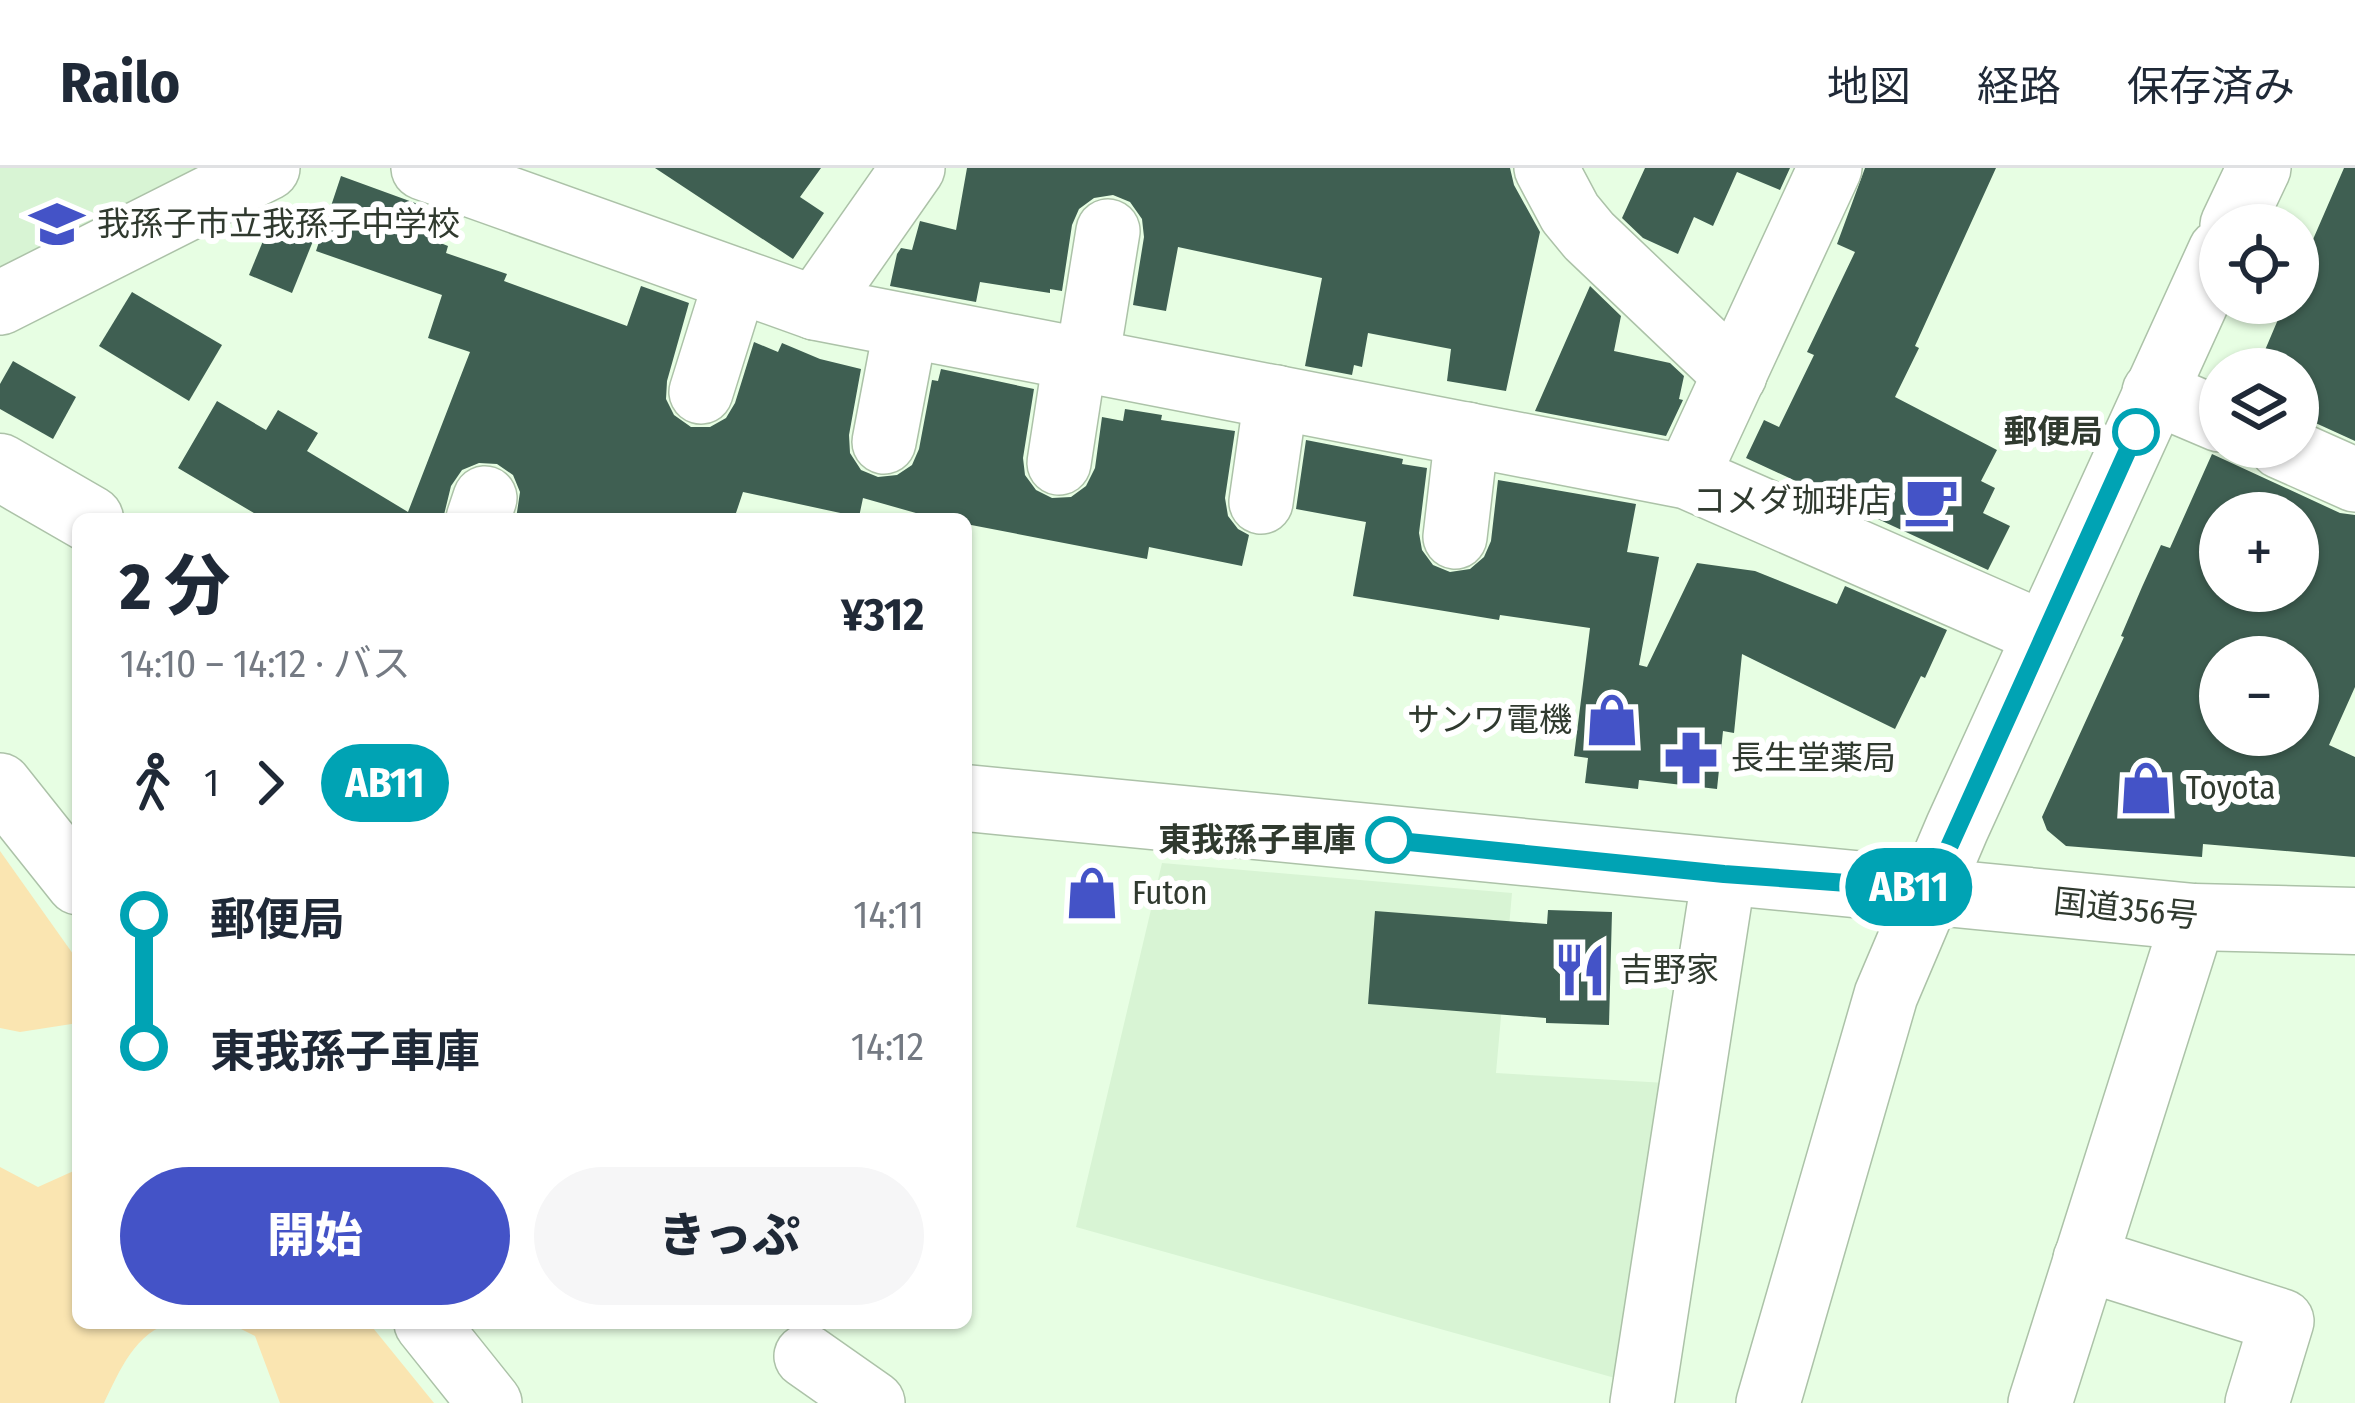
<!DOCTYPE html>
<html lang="ja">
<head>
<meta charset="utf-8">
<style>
  body { margin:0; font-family:"Fira Sans Condensed","Noto Sans JP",sans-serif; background:#f6f6f7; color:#1f2937; height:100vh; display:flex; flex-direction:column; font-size:45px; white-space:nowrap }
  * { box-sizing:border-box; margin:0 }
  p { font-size:39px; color:#747a83 }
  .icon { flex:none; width:66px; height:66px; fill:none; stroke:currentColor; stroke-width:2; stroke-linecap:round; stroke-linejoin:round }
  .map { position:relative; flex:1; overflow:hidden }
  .panel { position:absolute; left:72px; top:345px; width:900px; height:816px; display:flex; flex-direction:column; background:#fff; border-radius:18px; box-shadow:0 3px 9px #0004 }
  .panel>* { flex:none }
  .badge { padding:0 24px; border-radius:39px; font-size:42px; line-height:78px }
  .tools { position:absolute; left:2199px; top:36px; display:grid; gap:24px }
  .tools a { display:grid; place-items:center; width:120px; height:120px; border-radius:50%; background:#fff; box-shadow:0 3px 9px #0004; font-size:60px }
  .map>.badge { position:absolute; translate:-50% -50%; box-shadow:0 0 0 6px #fff }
  .legs { display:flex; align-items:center; gap:18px; height:132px; padding:0 48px; font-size:39px }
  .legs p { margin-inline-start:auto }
  .overview { display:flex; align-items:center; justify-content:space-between; height:204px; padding:0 48px }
  h1 { font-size:66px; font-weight:800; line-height:90px }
  .button { display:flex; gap:24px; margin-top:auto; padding:24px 48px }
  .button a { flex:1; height:138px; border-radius:72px; background:#4453c7; color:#fff; font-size:48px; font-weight:800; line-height:138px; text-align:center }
  .button a+a { background:#f6f6f7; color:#1f2937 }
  ul { padding:0 48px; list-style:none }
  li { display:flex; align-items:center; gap:42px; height:132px; font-size:45px }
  li i { display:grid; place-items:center; width:18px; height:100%; margin:0 15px; background:currentColor }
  li i::after { content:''; width:30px; height:30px; margin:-15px; border:9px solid; border-radius:50%; background:#fff }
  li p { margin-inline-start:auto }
  li:first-child i { background:linear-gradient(#0000 50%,currentColor 0) }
  li:last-child i { background:linear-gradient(currentColor 50%,#0000 0) }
  header { display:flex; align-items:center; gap:72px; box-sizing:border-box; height:168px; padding:0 60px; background:#fff; border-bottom:3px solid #e0e1e3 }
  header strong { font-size:57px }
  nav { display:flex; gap:66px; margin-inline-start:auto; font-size:42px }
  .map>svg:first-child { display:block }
</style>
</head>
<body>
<header>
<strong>Railo</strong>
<nav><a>地図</a><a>経路</a><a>保存済み</a></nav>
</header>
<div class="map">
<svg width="2355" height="1235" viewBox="0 0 2355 1235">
  <rect width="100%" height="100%" fill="#e7fee3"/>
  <!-- built -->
  <g fill="#d8f4d4">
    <path d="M0,0H228L0,111Z"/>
    <path d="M1162,695L1512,725L1496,905L1683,916L1640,1217L1076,1059Z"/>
  </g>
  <!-- green -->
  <g fill="#fae5b1">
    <path d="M0,683L78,793V855L20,864L0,860Z"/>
    <path d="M0,999L38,1019L78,1001V1155H173C136,1162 119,1204 104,1235H0Z"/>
    <path d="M229,1155H369L434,1235H280L255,1168Z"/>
  </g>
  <!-- building -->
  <g fill="#3f5f52" fill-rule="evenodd">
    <path d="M655,0H821L800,29L824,45L793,91Z"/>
    <path d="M967,0H1510L1514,17L1540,64L1506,223L1447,213L1451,181L1368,165L1362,199L1354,197L1352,207L1305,198L1322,110L1178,79L1166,143L1133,137L1144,69L1142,51L1130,34L1113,27L1094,30L1079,41L1072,57L1062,123L1050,121V125L980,114L976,134L890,118L897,86L901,80L912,82L920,53L956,62Z"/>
    <path d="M1645,0H1790L1780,22L1737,4L1713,58L1694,49L1678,86L1643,70L1622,50Z"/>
    <path d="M1865,0H1996L1915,178L1919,180L1895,229L1997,282L1981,313L1995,320L1983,345L2010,358L1988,402L1746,290L1764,252L1779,259L1814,187L1807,184L1855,84L1837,76Z"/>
    <path d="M2344,0H2355V273L2298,247V201H2257L2285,135H2298V106Z"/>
    <path d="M341,8L448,47L438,74L448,78L446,85L507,106L504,113L627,158L641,118L689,135L667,213L666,231L674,247L691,259H710L726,250L735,235L754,174L778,184L782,175L820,191L861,201L849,267L850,285L861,302L878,309L897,307L912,297L919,281L932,212L938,213L941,201L1034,221L1023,290L1025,307L1036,322L1052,330L1071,329L1086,318L1095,300L1102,249L1123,253L1125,241L1162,247L1161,252L1235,263L1225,330L1228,348L1238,361L1249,367L1242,398L1149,379L1147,391L966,356V351H937L863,330L859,349L743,324L734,351H516L520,324L513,307L497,296L479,295L462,302L451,318L443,351H264L178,300L217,233L266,262L278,242L318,265L307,283L408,344L470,184L428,170L442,127L316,83Z"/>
    <path d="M270,56L313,73L292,125L249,107Z"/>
    <path d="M1590,118L1621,148L1614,183L1670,195L1684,208L1679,231L1683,232L1666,268L1535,243Z"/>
    <path d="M132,124L222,177L189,233L99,178Z"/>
    <path d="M13,193L76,229L53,271L0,241V216Z"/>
    <path d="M1306,272L1403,291L1402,296L1427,300L1419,365L1422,382L1433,397L1450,404L1470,401L1484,389L1491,373L1498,312L1636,336L1627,384L1659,389L1639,497L1647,499L1697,395L1755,403L1837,436L1845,418L1947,462L1925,510L1921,508L1895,561L1742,486L1734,565L1723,563L1717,621L1639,612L1638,621L1585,615L1588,590L1574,588L1590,460L1500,447L1499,452L1353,428L1366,354L1296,341Z"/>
    <path d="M2212,286L2340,345L2355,347V519L2329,577L2355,589V689L2203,676L2202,689L2066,678L2047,662L2042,649L2124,469L2121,468L2142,419L2161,377L2170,380ZM2220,345H2298V423H2220ZM2220,489H2298V567H2220Z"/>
    <path d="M1548,742L1612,744L1609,857L1546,855V850L1368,836L1375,743L1547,756Z"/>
  </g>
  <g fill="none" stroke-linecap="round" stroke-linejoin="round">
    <defs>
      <g id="minor">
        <path d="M423,0L815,140L1687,309L2045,466"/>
        <path d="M1546,0L1570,45L1589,68L1735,207"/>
        <path d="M2232,57L2259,0"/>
        <path d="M0,135L268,0"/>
        <path d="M815,140L913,0"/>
        <path d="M1087,193L1108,63"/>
        <path d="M701,224L736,112"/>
        <path d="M2154,224L2220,252"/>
        <path d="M884,274L906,158"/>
        <path d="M2281,279L2355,312"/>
        <path d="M1059,295L1075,191"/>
        <path d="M1687,309L1830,0"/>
        <path d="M1261,334L1276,229"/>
        <path d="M478,351L485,330"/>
        <path d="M1455,369L1467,266"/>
        <path d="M0,617L78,715"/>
        <path d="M2085,1091L2282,1153L2257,1235"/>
        <path d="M426,1155L490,1235"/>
        <path d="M806,1188L873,1235"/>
        <path d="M1642,1235L1724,706"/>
        <path d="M1768,1235L1886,827L1957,660L2220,83"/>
        <path d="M2040,1235L2194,749"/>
      </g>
      <g id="highway">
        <path d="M0,299L90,351"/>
        <path d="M966,630L2194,749L2355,753"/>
      </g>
    </defs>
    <!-- minor casing -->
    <use href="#minor" stroke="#acc2a8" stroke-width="66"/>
    <!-- highway casing -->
    <use href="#highway" stroke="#acc2a8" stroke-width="69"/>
    <!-- minor -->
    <use href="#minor" stroke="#fff" stroke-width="63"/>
    <!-- highway -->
    <use href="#highway" stroke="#fff" stroke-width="66"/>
  </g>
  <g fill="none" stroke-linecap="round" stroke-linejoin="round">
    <defs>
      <path id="line-1" d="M1389,672L1724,706L1930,721L2136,264"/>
    </defs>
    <!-- line-1 casing -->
    <use href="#line-1" stroke="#fff" stroke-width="27"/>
    <!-- line-1 -->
    <use href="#line-1" stroke="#00a3b4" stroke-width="18"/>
  </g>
  <!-- icons -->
  <defs>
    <symbol id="school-bare" viewBox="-9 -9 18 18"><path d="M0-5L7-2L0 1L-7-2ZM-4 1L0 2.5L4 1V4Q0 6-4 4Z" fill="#4453c7" stroke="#fff" stroke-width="2.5" paint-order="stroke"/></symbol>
    <symbol id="cafe-bare" viewBox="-9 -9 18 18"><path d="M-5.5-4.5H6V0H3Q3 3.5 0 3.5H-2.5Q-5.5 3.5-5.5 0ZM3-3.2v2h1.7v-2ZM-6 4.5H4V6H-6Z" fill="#4453c7" stroke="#fff" stroke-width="2.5" paint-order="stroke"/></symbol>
    <symbol id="shop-bare" viewBox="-9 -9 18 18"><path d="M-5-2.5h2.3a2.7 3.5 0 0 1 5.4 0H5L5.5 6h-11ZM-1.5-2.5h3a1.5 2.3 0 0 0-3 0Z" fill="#4453c7" stroke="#fff" stroke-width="2.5" paint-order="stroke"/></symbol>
    <symbol id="pharmacy-bare" viewBox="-9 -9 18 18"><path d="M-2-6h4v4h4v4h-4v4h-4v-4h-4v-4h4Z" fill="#4453c7" stroke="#fff" stroke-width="2.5" paint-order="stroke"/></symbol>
    <symbol id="restaurant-bare" viewBox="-9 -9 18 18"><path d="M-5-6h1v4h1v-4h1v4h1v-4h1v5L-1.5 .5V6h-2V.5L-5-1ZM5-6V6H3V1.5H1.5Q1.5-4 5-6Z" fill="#4453c7" stroke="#fff" stroke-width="2.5" paint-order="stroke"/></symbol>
  </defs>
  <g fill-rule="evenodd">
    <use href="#school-bare" x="19" y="18" width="76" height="76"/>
    <use href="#cafe-bare" x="1893" y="295" width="76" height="76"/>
    <use href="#shop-bare" x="1574" y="514" width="76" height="76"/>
    <use href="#pharmacy-bare" x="1653" y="552" width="76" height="76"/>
    <use href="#shop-bare" x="2108" y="582" width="76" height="76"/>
    <use href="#shop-bare" x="1054" y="687" width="76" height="76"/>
    <use href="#restaurant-bare" x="1542" y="764" width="76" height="76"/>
  </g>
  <!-- markers -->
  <g fill="#fff" stroke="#00a3b4" stroke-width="6">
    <circle cx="2136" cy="264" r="21"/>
    <circle cx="1389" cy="672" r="21"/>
  </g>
  <g text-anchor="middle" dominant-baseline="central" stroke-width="12" stroke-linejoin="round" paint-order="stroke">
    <!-- poi labels -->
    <g font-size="33" fill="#303a2f" stroke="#fff" text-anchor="start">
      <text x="97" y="56">我孫子市立我孫子中学校</text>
      <text x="1891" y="333" text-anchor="end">コメダ珈琲店</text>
      <text x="1572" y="552" text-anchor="end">サンワ電機</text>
      <text x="1731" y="590">長生堂薬局</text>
      <text x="2186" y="620">Toyota</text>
      <text x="1132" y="725">Futon</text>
      <text x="1620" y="802">吉野家</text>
    </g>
    <!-- stop labels -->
    <g font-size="33" font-weight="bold" fill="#303a2f" stroke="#fff" text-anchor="end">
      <text x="2103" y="264">郵便局</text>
      <text x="1356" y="672">東我孫子車庫</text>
    </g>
    <!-- street labels -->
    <g font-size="33" fill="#303a2f" stroke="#fff">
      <text transform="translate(2126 741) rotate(6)">国道356号</text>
    </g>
  </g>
</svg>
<div class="tools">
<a><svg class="icon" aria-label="locate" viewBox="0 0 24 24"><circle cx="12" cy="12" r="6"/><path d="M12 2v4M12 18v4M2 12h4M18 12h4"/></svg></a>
<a><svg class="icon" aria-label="layers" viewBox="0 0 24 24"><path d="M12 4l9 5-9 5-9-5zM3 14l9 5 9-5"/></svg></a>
<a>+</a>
<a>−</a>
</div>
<b class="badge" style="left:1909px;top:719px;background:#00a3b4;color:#fff">AB11</b>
<section class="panel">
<div class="overview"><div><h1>2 分</h1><p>14:10 – 14:12 · バス</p></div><b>¥312</b></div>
<div class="legs"><svg class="icon" aria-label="walk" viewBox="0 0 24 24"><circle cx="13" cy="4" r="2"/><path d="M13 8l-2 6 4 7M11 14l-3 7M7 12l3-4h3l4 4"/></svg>1<svg class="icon" aria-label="forward" viewBox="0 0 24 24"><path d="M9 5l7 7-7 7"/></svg><b class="badge" style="background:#00a3b4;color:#fff">AB11</b></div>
<ul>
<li><i style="color:#00a3b4"></i><b>郵便局</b><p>14:11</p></li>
<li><i style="color:#00a3b4"></i><b>東我孫子車庫</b><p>14:12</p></li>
</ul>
<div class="button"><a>開始</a><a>きっぷ</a></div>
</section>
</div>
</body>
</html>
